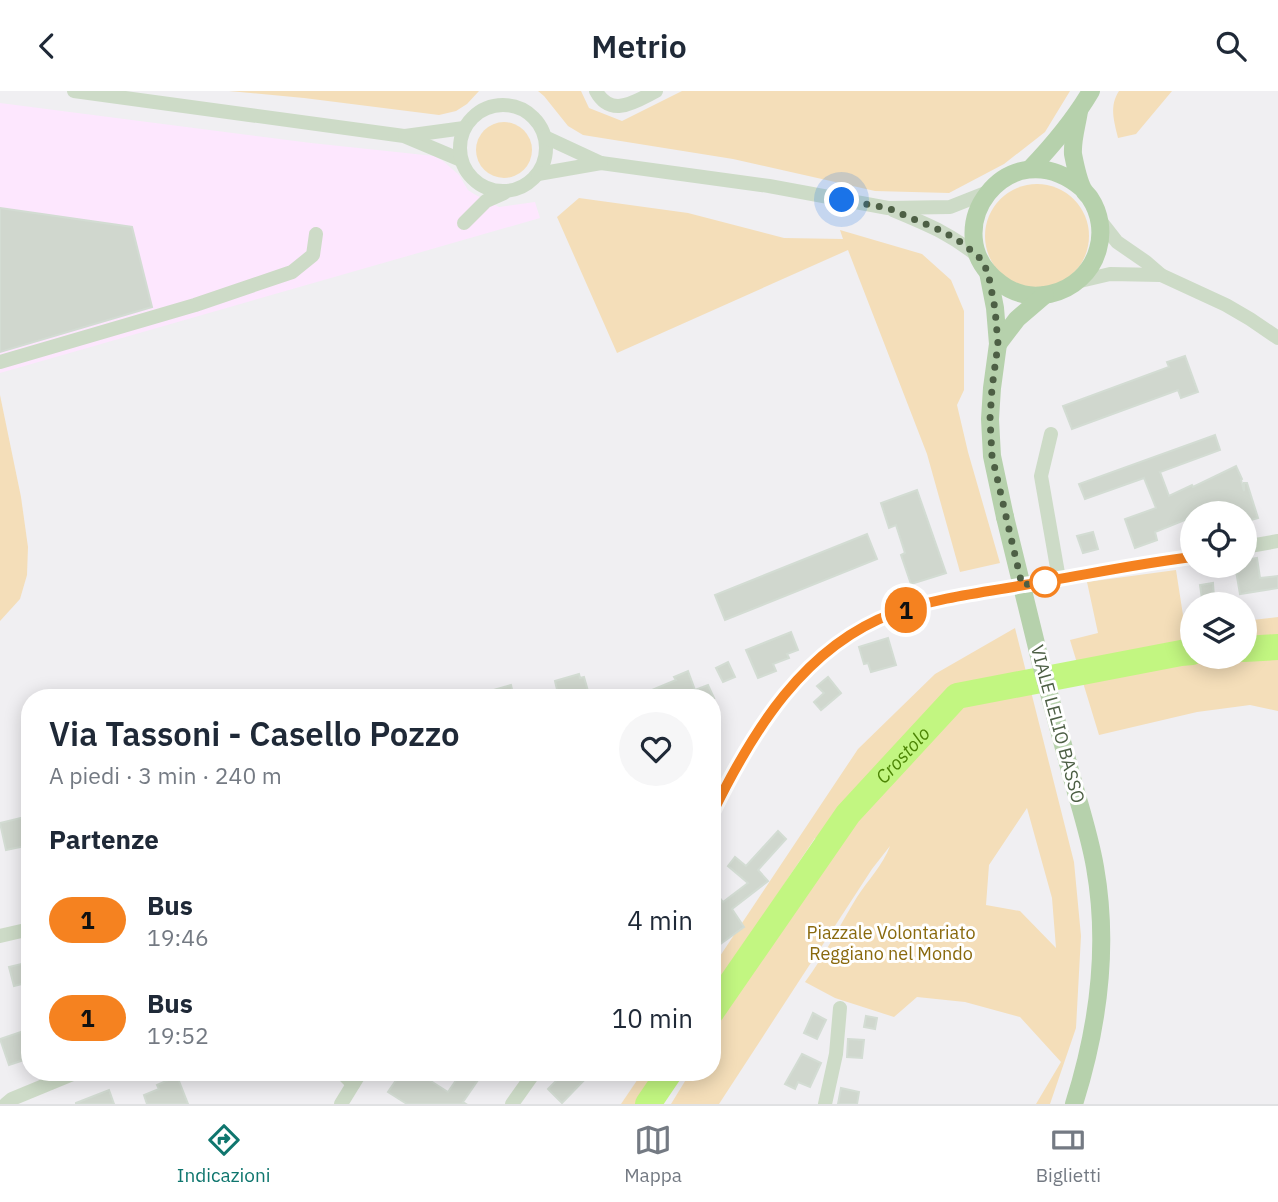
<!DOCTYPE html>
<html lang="it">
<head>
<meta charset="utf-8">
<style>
  body { margin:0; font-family:"IBM Plex Sans",sans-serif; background:#f6f6f7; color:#1f2937; height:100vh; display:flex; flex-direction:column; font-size:26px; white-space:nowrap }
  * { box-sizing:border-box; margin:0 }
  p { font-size:23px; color:#747a83 }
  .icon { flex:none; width:38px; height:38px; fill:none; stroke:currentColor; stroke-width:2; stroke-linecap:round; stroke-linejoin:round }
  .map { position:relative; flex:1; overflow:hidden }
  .details { position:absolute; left:21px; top:598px; width:700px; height:392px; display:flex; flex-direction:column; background:#fff; border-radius:28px; box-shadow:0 4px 18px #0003 }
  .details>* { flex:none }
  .badge { padding:0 14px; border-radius:23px; font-size:24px; line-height:46px }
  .tools { position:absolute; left:1180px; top:410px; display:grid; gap:14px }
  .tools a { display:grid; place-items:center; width:77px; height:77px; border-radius:50%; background:#fff; box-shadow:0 4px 18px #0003; font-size:35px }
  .you { position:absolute; width:35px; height:35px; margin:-18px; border:5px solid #fff; border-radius:50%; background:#1a73e8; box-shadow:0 0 0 10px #1a73e833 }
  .map>.badge { position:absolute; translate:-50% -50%; box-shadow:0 0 0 4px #fff }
  h2 { padding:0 28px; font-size:26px; line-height:63px }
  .round { display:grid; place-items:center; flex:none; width:74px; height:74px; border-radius:37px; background:#f6f6f7 }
  .overview { display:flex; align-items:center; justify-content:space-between; height:119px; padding:0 28px }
  h1 { font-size:33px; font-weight:600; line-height:52px }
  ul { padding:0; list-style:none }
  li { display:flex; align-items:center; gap:21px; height:98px; padding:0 28px }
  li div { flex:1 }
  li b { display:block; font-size:26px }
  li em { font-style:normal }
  li .badge { min-width:77px; font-weight:700; text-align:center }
  header { display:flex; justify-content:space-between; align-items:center; height:91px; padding:0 28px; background:#fff; font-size:32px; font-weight:600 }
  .menu { display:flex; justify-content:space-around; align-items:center; height:98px; border-top:2px solid #e0e1e3; background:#fff; font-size:19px; color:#747a83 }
  .menu a { display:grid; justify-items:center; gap:4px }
  .menu .selected { color:#0f766e }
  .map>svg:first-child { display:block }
</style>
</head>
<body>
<header><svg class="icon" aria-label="back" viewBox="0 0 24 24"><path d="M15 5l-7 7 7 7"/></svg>Metrio<svg class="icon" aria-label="search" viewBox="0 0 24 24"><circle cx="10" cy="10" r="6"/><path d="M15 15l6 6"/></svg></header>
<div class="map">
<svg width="1278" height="1013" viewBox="0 0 1278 1013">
  <rect width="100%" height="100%" fill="#f0eff2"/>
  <!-- commercial -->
  <path fill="#fde7fe" d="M0,12L311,52L434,65L443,70L459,84L468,99L474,103L499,116L535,111L540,127L0,282Z"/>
  <!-- green -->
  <g fill="#f4deb9" fill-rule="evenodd">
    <path d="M229,0H479L467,13L456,20L439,24L304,7Z"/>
    <path d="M538,0H581L589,17L622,30L682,0H1070L1045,41L1004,73L949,102L875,100L733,68L583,44L568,35L544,5Z"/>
    <path d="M1119,0H1172L1136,43L1118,47C1114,30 1109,15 1119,0Z"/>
    <circle cx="504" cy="59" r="28"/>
    <circle cx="1037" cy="145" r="52"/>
    <path d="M579,107L688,122L784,147L843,148L840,139L922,163L951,189L964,220V299L957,314L968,361L1000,472L960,481L927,363L848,159L617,262L557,126Z"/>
    <path d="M0,304L21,406L28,456L27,484L20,508L0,530Z"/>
    <path d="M1176,479L1185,537L1192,536V565H1244V530L1278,526V620L1250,614L1197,621L1099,644L1070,549L1098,542L1087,491Z"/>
    <path d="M1015,537L1074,771L1081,845L1076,937L1050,1013H1036L1061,971L1020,926L965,911L917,906L894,926L835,907L805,891C825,864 840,834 857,806C868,789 883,774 890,755L872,778L719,1013H671L690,982H712V944L734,907L832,757L815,747L712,901V877L858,658L935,583ZM1027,717L1052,807L1056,857L1020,820L986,814L989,774Z"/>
    <path d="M642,982H658L637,1013H621Z"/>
  </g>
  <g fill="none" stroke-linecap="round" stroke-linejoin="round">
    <!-- river -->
    <g stroke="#c2f681" stroke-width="26">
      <path d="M1244,558L1278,556"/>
      <path id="s1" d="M712,920L848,723L957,605L1181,562L1192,561"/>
      <path d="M648,1013L669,982"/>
    </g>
  </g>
  <!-- building -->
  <g fill="#d0d7ce" stroke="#d3dcd3" stroke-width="2">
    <path d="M0,117L132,136L152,216L0,261Z"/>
    <path d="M1185,265L1198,301L1181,307L1178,299L1072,338L1063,315L1169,276L1167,271Z"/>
    <path d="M1215,344L1220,359L1160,381L1169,405L1192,394L1193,396L1236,375L1242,388L1241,389L1244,400V392H1247L1258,427L1244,431V422H1192V426L1155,441L1157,449L1135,457L1125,428L1156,417L1144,387L1085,408L1079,393Z"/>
    <path d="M917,399L946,482L911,493L901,464L905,462L896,434L889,437L881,412Z"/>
    <path d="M1093,441L1098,458L1083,462L1077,445Z"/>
    <path d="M867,443L877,468L725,529L715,504Z"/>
    <path d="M1257,467L1260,487L1278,485V497L1240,503L1235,474H1244V469Z"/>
    <path d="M1213,492L1214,507L1202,508L1200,494Z"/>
    <path d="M791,541L798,559L787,563L789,567L773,573L776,580L758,587L746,559Z"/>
    <path d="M888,547L896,574L871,581L868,572L864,573L859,556Z"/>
    <path d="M728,571L735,586L723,591L716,577Z"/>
    <path d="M688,580L695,599L708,594L714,607H633L676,589L674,586Z"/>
    <path d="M579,583L580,587L584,586L590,607H572L570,600L558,603L555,590Z"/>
    <path d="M828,586L841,602L821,619L814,611L824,602L817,595Z"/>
    <path d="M511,594L514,607H476V604Z"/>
    <path d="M25,726L30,746V754L6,759L0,732Z"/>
    <path d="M778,740L786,748L758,779L768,790L732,818L744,836L712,859V797L723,811L748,792L728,775L735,766L746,775Z"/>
    <path d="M30,871V891L14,895L9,876Z"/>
    <path d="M813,922L826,929L817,948L804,942Z"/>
    <path d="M866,925L877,927L875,938L864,936Z"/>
    <path d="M30,938V967L9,974L0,948Z"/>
    <path d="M848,948L864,949L862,967L847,966Z"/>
    <path d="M802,963L821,972L810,996L798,991L795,998L785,993Z"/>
    <path d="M401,982H418L448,1001L461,982H467L478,989L463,1011L466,1013H407L388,1001Z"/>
    <path d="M564,982H591L562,1012L548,998Z"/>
    <path d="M177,985L188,1013H147L144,1004L159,998L157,994Z"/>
    <path d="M841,997L859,1001L857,1013H838Z"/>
    <path d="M109,999L114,1013H76V1012Z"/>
  </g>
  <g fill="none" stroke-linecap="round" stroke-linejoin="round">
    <!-- minor -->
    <g stroke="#cddbc7" stroke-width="14">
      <path d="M74,0L404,45L461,69"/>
      <path d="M596,0C611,28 636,10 656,0"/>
      <circle cx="503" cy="57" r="43"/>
      <path d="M405,45L464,37"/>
      <path d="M545,46L601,72L769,95L888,117L950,116L988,101"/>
      <path d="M538,83L601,72"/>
      <path d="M893,119C926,133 950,142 979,166"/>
      <path d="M1099,128L1117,151L1146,171L1161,184L1226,214L1250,228L1278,247"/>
      <path d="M464,132L486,110L504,102"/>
      <path d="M1076,191L1110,183L1161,184"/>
      <path d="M0,271L195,214L292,181L313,164L316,143"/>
      <path d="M1051,343L1041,385L1059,488"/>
      <path d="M1244,456L1278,450"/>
      <path d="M712,723C752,641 804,555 893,522C936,507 984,501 1029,493C1083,484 1137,472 1192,466"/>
      <path d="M0,845L30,838"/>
      <path d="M342,982L353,993"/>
      <path d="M6,1013L12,1008L75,982"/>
      <path d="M341,1013L360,982"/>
      <path d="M512,1013L534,982"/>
      <path d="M825,1013L836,963L840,917"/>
    </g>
    <!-- major -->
    <g stroke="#b6d1ac" stroke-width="18">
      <path d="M1079,20C1077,34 1072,49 1073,63C1075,73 1078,89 1083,98C1085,102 1088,104 1090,107C1100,122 1103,141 1098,158C1092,181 1073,198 1050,203C1032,207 1014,203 1000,192C932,142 1008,35 1082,97"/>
      <path d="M1030,78C1053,54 1074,29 1091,0"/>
      <path d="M988,181L995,217L998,253L992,297L990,328L991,347L992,365L1005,426"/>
      <path d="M998,253L1017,228L1045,204"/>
      <path d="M1068,672C1077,707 1089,741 1095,776C1109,855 1098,937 1074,1013"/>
    </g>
    <!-- major-bridge -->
    <path stroke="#b6d1ac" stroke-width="18" d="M1005,426L1041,573L1068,672"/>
  </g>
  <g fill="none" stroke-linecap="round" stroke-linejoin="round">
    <defs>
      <path id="line" d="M712,723C752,641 804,555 894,522C935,507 981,502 1024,494C1080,485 1135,473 1192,466"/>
    </defs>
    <!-- line casing -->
    <use href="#line" stroke="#fff" stroke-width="16"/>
    <!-- line -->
    <use href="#line" stroke="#f58220" stroke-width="10"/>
    <!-- walk -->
    <path stroke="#4d5f45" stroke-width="7" stroke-dasharray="0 12.6" d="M842,109L888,117L944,141L962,152L979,166L988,181L995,218L998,253L992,297L990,328L992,365L1022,494L1045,491"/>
  </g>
  <!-- markers -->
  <circle fill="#fff" stroke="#f58220" stroke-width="3.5" cx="1045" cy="491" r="14"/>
  <g text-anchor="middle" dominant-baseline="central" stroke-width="6" stroke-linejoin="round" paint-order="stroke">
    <!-- street labels -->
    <g font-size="18" fill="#4d5f45" stroke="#fff">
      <text transform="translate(1058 633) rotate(75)">VIALE LELIO BASSO</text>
    </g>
    <!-- park labels -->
    <g font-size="18" fill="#89690d" stroke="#fff">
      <text x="891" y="841">Piazzale Volontariato<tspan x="891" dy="21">Reggiano nel Mondo</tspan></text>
    </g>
    <!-- water labels -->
    <g font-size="19" font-style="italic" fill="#4c8505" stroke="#fff">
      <text stroke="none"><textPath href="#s1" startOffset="320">Crostolo</textPath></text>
    </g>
  </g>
</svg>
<div class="tools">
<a><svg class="icon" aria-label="locate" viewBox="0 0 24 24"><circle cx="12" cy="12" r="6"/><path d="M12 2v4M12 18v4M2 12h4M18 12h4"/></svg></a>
<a><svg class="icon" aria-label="layers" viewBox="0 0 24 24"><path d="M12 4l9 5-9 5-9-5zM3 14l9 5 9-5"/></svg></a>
</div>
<div class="you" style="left:842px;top:109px"></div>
<b class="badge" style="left:906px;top:519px;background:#f58220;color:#111">1</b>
<section class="details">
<div class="overview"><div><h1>Via Tassoni - Casello Pozzo</h1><p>A piedi · 3 min · 240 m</p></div><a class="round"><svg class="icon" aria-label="heart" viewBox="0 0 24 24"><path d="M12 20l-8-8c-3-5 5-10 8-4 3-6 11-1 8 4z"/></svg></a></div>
<h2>Partenze</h2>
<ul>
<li><span class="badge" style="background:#f58220;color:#111">1</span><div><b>Bus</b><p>19:46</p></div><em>4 min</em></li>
<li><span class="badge" style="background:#f58220;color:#111">1</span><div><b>Bus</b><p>19:52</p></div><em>10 min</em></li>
</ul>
</section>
</div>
<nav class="menu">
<a class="selected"><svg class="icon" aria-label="directions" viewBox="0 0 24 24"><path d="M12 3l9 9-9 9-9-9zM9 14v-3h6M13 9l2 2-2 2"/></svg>Indicazioni</a>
<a><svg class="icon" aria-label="map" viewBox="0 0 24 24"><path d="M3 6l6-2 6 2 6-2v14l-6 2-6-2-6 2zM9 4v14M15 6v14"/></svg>Mappa</a>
<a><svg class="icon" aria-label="tickets" viewBox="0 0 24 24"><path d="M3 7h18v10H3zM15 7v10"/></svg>Biglietti</a>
</nav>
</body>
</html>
